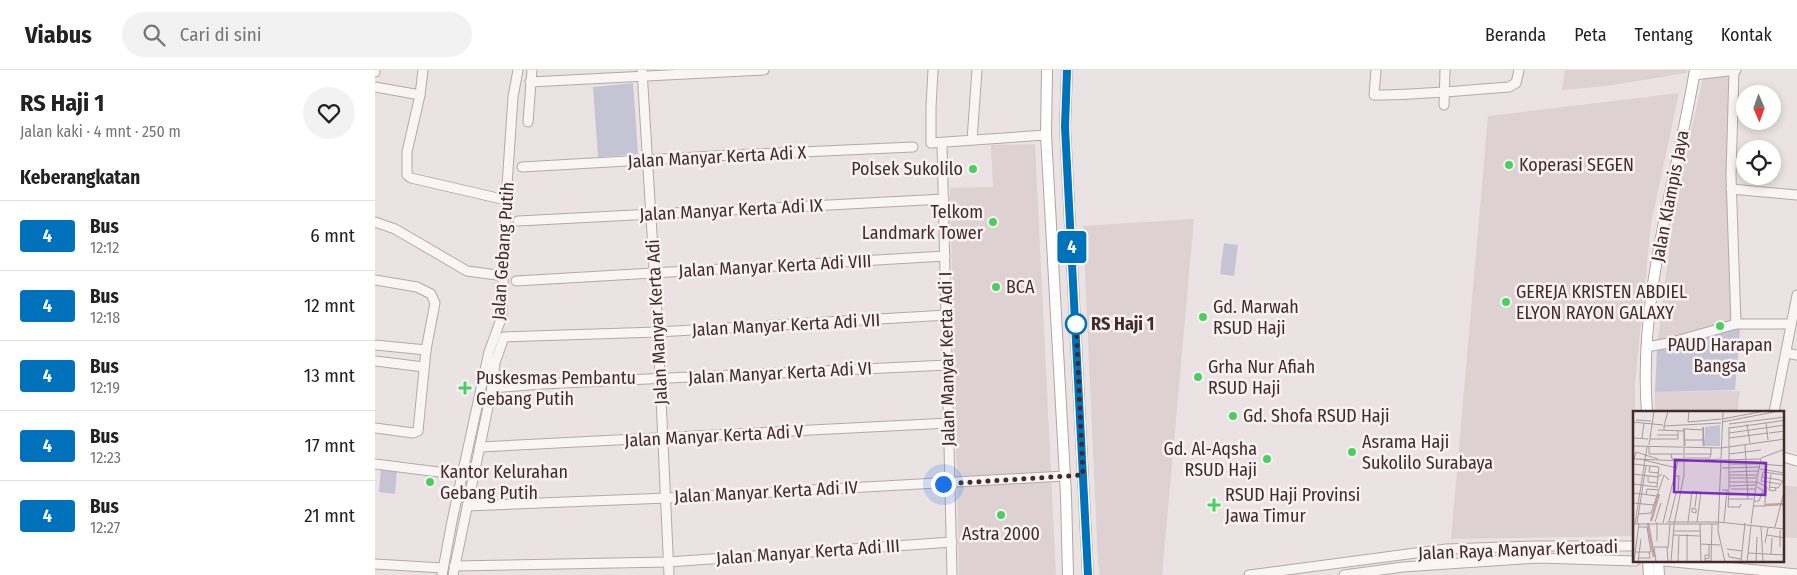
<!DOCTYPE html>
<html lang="id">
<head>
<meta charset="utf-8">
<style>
  body { margin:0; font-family:"Fira Sans Condensed",sans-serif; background:#f2f2f2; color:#222; height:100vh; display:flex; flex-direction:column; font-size:19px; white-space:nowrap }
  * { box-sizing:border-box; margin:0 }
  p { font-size:16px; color:#767676 }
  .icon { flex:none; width:28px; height:28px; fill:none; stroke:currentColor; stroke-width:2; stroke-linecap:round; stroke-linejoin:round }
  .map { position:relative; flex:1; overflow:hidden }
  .side { display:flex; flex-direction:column; background:#fff; width:375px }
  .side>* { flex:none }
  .badge { padding:0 10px; border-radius:4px; font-size:18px; line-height:32px }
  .needle { width:32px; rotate:178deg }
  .fabs { position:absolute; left:1361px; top:15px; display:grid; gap:10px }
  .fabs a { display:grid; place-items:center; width:45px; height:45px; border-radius:50%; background:#fff; box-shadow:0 2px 8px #0003; font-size:25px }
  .you { position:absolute; width:25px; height:25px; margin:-12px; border:4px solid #fff; border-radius:50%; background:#1a73e8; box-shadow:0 0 0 8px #1a73e833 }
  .map>.badge { position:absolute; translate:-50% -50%; box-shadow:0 0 0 2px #fff }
  h2 { padding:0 20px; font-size:19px; line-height:45px }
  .round { display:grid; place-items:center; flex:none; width:52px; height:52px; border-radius:26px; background:#f2f2f2 }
  .headline { display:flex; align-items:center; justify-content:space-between; height:85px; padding:0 20px }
  h1 { font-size:24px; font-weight:700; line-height:38px }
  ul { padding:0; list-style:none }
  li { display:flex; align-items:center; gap:15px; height:70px; padding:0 20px; border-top:1px solid #e0e0e0 }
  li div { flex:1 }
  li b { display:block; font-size:19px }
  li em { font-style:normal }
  li .badge { min-width:55px; font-weight:700; text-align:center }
  header { display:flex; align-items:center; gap:30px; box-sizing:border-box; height:70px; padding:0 25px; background:#fff; border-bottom:1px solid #e0e0e0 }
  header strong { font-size:24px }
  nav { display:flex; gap:28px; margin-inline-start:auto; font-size:18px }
  .search { width:350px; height:45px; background:#f2f2f2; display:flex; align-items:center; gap:12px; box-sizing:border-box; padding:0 18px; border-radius:28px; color:#767676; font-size:19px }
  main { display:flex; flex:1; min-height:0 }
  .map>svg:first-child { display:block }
</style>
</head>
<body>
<header>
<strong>Viabus</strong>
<div class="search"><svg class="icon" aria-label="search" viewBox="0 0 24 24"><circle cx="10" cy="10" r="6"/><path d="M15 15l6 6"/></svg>Cari di sini</div>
<nav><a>Beranda</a><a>Peta</a><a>Tentang</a><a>Kontak</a></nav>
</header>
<main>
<section class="side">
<div class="headline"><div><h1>RS Haji 1</h1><p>Jalan kaki · 4 mnt · 250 m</p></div><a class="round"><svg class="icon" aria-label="heart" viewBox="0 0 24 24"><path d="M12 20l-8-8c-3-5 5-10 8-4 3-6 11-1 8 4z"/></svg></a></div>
<h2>Keberangkatan</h2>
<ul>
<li><span class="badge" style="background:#0072bc;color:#fff">4</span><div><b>Bus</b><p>12:12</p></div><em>6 mnt</em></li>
<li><span class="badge" style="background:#0072bc;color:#fff">4</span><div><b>Bus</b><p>12:18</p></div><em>12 mnt</em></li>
<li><span class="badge" style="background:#0072bc;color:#fff">4</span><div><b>Bus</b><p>12:19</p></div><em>13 mnt</em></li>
<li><span class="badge" style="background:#0072bc;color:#fff">4</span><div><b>Bus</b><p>12:23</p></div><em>17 mnt</em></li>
<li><span class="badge" style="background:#0072bc;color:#fff">4</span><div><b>Bus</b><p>12:27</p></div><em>21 mnt</em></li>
</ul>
</section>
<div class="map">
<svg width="1422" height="505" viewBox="0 0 1422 505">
  <rect width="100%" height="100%" fill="#ebe3e3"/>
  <!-- built -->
  <g fill="#ddd1d1">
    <path d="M1190,0H1312L1311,3L1232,16L1187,20Z"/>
    <path d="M1355,5L1358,258L1282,277L1299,139L1328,8Z"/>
    <path d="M1304,23L1276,154L1260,313L1259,466L1076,469L1113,46Z"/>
    <path d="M660,74L681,505H584L575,118L618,117L616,75Z"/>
    <path d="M819,149L787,505H725L723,493L708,156Z"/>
    <path d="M1365,321L1362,342H1280V322Z"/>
    <path d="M1408,415L1422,417V468L1408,467Z"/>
  </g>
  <!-- green -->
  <g fill="#c5c4d5">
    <path d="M258,13L263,84L223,87L218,17Z"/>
    <path d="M849,173L863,175L859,206L845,204Z"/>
    <path d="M1358,258L1365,259L1360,320L1280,322L1282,277Z"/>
    <path d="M6,398L22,400L20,424L4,422Z"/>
  </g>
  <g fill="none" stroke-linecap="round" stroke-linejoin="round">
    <defs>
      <g id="minor">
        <path d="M48,0L45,25L32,82V105L36,108L131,130"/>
        <path d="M267,0L283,262L294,505"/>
        <path d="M558,0L556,37V73L671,65"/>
        <path d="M1001,0L999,25C1044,25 1089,20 1134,17L1141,13L1144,0"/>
        <path d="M1359,0L1356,105L1361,254H1416"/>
        <path d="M0,2V0"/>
        <path d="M1319,5L1361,0"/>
        <path d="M155,12L389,0"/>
        <path d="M0,17L45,25"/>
        <path d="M1069,35L1070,0"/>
        <path d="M153,52L157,0"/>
        <path d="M597,70L602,0"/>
        <path d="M567,73L577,505"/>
        <path d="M147,97L357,85L538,77"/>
        <path d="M1356,119L1422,125"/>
        <path d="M143,151L569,129"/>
        <path d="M0,152L20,159L92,201L129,206"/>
        <path d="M0,210L42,217L56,224L60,233L51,280L43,361L38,363L0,358"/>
        <path d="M141,211L570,186"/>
        <path d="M0,275L51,280"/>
        <path d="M1271,277L1294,273L1361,254"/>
        <path d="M1411,283L1422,285"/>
        <path d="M0,291L49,297"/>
        <path d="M117,318L167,314L573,295"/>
        <path d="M1399,342L1422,225"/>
        <path d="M105,377L574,353"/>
        <path d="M1408,387L1422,391"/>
        <path d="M0,394L87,405"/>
        <path d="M92,436L292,428L690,406"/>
        <path d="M1289,491L1422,504"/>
        <path d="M0,494L68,498"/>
        <path d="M79,496L293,492L577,472"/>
        <path d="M67,505L77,451L114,282L127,246L131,130L138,27L143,0"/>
        <path d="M78,505L117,318L120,293L129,267L283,262L572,245"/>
        <path d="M874,505L1071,479L1159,476H1260"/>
        <path d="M969,505L1028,497L1163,488L1260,491"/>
      </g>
      <g id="major">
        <path d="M672,0L671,65L691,425L693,505"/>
        <path d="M692,0L690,57L713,505"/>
        <path d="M1272,342C1263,226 1301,113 1320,0"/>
        <path d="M1273,491L1274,505"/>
        <path d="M1283,491L1284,505"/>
      </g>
    </defs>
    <!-- minor casing -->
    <use href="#minor" stroke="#b5a8a8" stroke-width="11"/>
    <!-- major casing -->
    <use href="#major" stroke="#b7a2a3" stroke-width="12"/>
    <!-- minor -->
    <use href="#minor" stroke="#f9f5f5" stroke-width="9"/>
    <!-- major -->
    <use href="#major" stroke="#fff" stroke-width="10"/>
  </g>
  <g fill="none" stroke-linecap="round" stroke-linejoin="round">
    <defs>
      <path id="line" d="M692,0L690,57L713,505"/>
    </defs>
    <!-- line casing -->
    <use href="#line" stroke="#fff" stroke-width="11"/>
    <!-- line -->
    <use href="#line" stroke="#0072bc" stroke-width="8"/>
    <!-- walk -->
    <path stroke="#432a2b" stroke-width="5" stroke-dasharray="0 9" d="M568,414L708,405L701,251V254"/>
  </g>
  <!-- markers -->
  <g fill="#49cf5f" stroke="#f8f2f3" stroke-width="2">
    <circle cx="1134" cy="95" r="5"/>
    <circle cx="598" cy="99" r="5"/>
    <circle cx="618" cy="152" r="5"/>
    <circle cx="621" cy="217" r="5"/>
    <circle cx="1131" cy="232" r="5"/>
    <circle cx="828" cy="247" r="5"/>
    <circle cx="1345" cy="256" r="5"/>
    <circle cx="823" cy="307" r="5"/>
    <path d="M87.5 310.5h5v5h5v5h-5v5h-5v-5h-5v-5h5z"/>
    <circle cx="858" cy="346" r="5"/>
    <circle cx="977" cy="382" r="5"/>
    <circle cx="892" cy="389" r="5"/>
    <circle cx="55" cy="412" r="5"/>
    <path d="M836.5 427.5h5v5h5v5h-5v5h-5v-5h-5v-5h5z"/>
    <circle cx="626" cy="445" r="5"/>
  </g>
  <circle fill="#fff" stroke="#0072bc" stroke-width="2.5" cx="701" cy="254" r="10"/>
  <g text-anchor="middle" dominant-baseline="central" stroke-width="5" stroke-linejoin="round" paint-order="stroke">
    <!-- street labels -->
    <g font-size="18" fill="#432a2b" stroke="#f8f2f3">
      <text transform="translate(342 87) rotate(-3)">Jalan Manyar Kerta Adi X</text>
      <text transform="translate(1295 126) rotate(-79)">Jalan Klampis Jaya</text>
      <text transform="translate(356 140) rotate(-3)">Jalan Manyar Kerta Adi IX</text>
      <text transform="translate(128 181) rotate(-86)">Jalan Gebang Putih</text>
      <text transform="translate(400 196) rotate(-3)">Jalan Manyar Kerta Adi VIII</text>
      <text transform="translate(282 252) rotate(-93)">Jalan Manyar Kerta Adi</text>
      <text transform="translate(411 255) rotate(-3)">Jalan Manyar Kerta Adi VII</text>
      <text transform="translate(572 289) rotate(-91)">Jalan Manyar Kerta Adi I</text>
      <text transform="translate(405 303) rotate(-3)">Jalan Manyar Kerta Adi VI</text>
      <text transform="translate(339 366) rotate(-3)">Jalan Manyar Kerta Adi V</text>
      <text transform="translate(391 422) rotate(-3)">Jalan Manyar Kerta Adi IV</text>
      <text transform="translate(1143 480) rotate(-2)">Jalan Raya Manyar Kertoadi</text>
      <text transform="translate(433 482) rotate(-4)">Jalan Manyar Kerta Adi III</text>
    </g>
    <!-- poi labels -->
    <g font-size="18" fill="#432a2b" stroke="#f8f2f3" text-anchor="start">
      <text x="1144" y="95">Koperasi SEGEN</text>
      <text x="588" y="99" text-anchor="end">Polsek Sukolilo</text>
      <text x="608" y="142" text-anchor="end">Telkom<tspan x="608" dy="21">Landmark Tower</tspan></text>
      <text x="631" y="217">BCA</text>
      <text x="1141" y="222">GEREJA KRISTEN ABDIEL<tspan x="1141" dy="21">ELYON RAYON GALAXY</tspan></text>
      <text x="838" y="237">Gd. Marwah<tspan x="838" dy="21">RSUD Haji</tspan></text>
      <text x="1345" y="275" text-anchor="middle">PAUD Harapan<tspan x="1345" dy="21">Bangsa</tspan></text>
      <text x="833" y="297">Grha Nur Afiah<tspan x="833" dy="21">RSUD Haji</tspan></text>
      <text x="101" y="308">Puskesmas Pembantu<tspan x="101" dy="21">Gebang Putih</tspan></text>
      <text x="868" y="346">Gd. Shofa RSUD Haji</text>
      <text x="987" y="372">Asrama Haji<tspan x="987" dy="21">Sukolilo Surabaya</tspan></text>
      <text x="882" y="379" text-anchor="end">Gd. Al-Aqsha<tspan x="882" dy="21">RSUD Haji</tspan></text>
      <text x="65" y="402">Kantor Kelurahan<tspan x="65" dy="21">Gebang Putih</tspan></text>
      <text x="850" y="425">RSUD Haji Provinsi<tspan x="850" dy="21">Jawa Timur</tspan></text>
      <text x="626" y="464" text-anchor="middle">Astra 2000</text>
    </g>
    <!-- stop labels -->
    <g font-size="18" font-weight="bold" fill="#432a2b" stroke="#f8f2f3" text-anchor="start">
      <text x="716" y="254">RS Haji 1</text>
    </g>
  </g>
  <!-- overview -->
  <g transform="translate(1258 341)">
    <rect width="151" height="151" fill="#ebe3e3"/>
    <path d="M87,14V35H71L72,16Z" fill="#c5c4d5"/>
    <path fill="none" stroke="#ca9ea5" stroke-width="2.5" d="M132,94L152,93M18,110L26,83M15,112L21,146"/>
    <path fill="none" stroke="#a89999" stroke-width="1" d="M56,0L55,11L88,8M90,0L85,120L92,151M89,8L132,0M3,9L18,10M0,11L30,14M89,11L146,0M133,11L135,29M134,12L152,9M96,13L152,6M114,13L117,32M31,15L35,0M96,17L133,12M52,18L71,19M25,19L51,20M31,19V15L88,12M96,22L152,14M136,22L152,20M24,24H45M0,27L15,28M9,27L11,12M96,27L135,22M17,28H45V19M52,29H70M16,34L21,0M112,34L115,88M0,35L88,37L152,28M51,35V17L52,35M70,35V16L71,35M96,35V16M16,36V43H50M38,43L39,48H51M52,43H78V37M96,43L128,39M52,47H77L78,43M128,47L152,38M7,48L27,53M25,48L3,41L1,48L51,50M89,49L128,48L124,67H96M52,50L87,48M0,53L26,56L24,75M27,53L44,57M96,53H127M128,53L152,55M17,55L16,61L26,62M89,57L127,56M127,58L152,62M96,61L126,60M0,63L25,66L29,63M138,63L136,79L142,80L143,77M96,64H124M15,65V71L24,72M42,65H46L45,81M129,66L147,69L152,72M96,71H123M124,71L134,76L132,90M0,73L25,76M147,73L128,70L130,61L152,64M96,75L123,74M136,76L145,77L152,67M96,78V36M98,78H122M89,79H96L95,96H107L108,93M0,82L24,85M13,84L14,78L26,79M96,84L122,83M95,88H120M121,90H126L130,79L124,76M0,92L21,94M121,95H132V90M62,96L64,80M59,97L63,98V102L59,101ZM6,103L18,102L31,64L36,69M22,111L28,92M24,111V130M34,111H85M36,111L43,82M55,111L59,81H68L64,111M85,111L152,118M91,111L94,79M4,112L13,55M30,112L45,50M0,113H86M2,113L14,36M67,113L68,151M118,113L124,68M41,114L51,64V37M5,116H14L18,141M128,116L130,151M142,116L152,77M41,120H67M40,124L67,125M134,124L152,127M132,132L135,117M67,133L87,134M147,136V119M35,137L37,113M94,138L109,140M2,141H18M95,142L96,146L108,148M115,142L152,144M138,143L139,127M76,144H72V150H78M5,147H17L16,141M72,148L76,147V134M1,151L6,112M5,151L8,128M23,151L21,136H34L35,151M38,151L41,114M45,151L46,125M54,151V123M78,151L79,113M108,151L112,112M114,151L118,115M123,151L124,126"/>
    <path fill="#7b2cbf" fill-opacity="0.15" stroke="#7b2cbf" stroke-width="2.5" d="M42,49L133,52L132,84L41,81Z"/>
    <rect width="151" height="151" fill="none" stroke="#432a2b" stroke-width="2.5"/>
  </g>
</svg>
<div class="fabs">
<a><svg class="needle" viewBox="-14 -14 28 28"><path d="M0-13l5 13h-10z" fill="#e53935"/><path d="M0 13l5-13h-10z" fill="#767676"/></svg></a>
<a><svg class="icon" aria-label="locate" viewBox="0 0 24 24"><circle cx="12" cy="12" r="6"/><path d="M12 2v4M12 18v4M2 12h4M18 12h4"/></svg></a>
</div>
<div class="you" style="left:568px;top:414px"></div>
<b class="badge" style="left:697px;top:177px;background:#0072bc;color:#fff">4</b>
</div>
</main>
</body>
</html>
